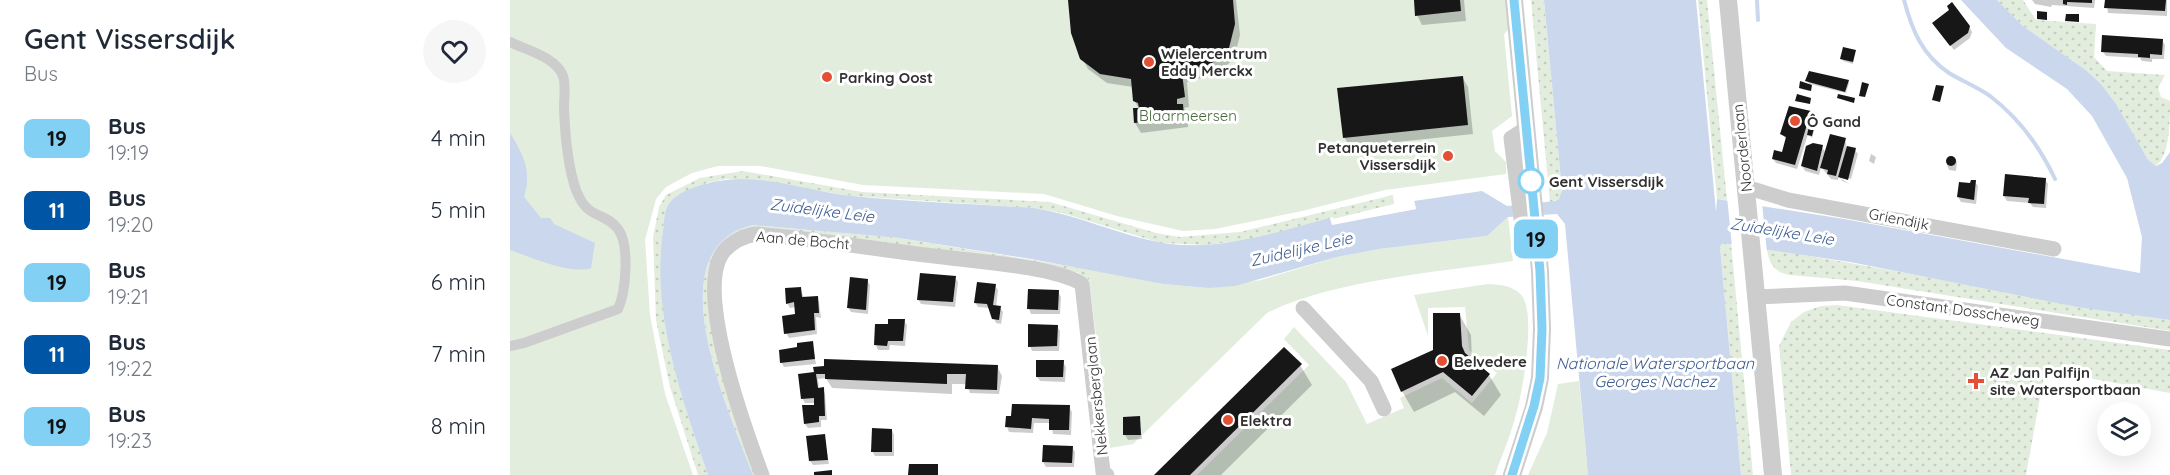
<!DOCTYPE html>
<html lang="en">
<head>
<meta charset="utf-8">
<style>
  body { margin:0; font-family:Quicksand,sans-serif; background:#f6f6f7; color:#1f2937; height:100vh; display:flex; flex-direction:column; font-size:22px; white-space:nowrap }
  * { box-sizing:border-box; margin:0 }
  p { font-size:20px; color:#747a83 }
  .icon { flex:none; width:33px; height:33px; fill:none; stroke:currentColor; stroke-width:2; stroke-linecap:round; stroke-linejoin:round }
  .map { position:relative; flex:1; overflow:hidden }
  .panel { display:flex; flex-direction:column; background:#fff; width:510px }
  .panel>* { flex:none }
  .badge { padding:0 12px; border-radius:9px; font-size:21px; line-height:39px }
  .tools { position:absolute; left:1587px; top:402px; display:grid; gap:12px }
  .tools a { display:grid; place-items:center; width:54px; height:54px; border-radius:50%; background:#fff; box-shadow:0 6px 24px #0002; font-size:30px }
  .map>.badge { position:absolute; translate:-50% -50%; box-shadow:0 0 0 3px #fff }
  .round { display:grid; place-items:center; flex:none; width:63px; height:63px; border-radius:32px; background:#f6f6f7 }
  .headline { display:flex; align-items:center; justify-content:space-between; height:102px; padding:0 24px }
  h1 { font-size:28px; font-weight:600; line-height:45px }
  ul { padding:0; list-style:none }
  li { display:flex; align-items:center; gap:18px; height:72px; padding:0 24px }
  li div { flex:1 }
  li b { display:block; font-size:22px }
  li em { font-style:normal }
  li .badge { min-width:66px; font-weight:700; text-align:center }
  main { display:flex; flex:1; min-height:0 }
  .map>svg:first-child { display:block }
</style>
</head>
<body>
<main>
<section class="panel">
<div class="headline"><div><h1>Gent Vissersdijk</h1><p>Bus</p></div><a class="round"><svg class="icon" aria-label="heart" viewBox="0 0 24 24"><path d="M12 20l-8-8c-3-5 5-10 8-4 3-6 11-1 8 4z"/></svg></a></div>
<ul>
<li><span class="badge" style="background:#83d0f5;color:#111">19</span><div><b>Bus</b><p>19:19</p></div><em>4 min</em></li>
<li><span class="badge" style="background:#0056a4;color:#fff">11</span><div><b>Bus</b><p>19:20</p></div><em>5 min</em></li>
<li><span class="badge" style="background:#83d0f5;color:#111">19</span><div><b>Bus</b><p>19:21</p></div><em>6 min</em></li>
<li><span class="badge" style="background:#0056a4;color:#fff">11</span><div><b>Bus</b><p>19:22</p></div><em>7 min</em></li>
<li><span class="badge" style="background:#83d0f5;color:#111">19</span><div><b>Bus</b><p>19:23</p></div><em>8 min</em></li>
</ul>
</section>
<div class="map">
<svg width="1660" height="475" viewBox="0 0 1660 475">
  <defs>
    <pattern id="grass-dots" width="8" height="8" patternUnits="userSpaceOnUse" patternTransform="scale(1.5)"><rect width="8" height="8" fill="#e2edde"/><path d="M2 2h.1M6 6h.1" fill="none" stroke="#c2ccbf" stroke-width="1.8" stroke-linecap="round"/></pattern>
  </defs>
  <rect width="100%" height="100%" fill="#fff"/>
  <!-- grass -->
  <g fill="url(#grass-dots)">
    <path d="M1021,0H1034L1052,192L1050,199L1040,202Z"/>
    <path d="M1188,0H1197L1217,200L1207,199Z"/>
    <path d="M1487,0H1513L1526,20L1586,24L1584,57L1597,71L1655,75L1648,88L1651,97L1660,101C1660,121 1660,158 1645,166L1637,160L1606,104L1592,85L1577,71L1513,26Z"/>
    <path d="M233,171L352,192L540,202L646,233L670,237L730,232L883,195L884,204L738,240L695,245L651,243L552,213L524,208L342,196L241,180L217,179L196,183L155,214C142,304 169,391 198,475H188L160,387L146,320L143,237L149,207L156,195L190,178Z"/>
    <path d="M243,225L389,238L583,270L579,280L567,272L563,274L226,237L199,301L247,475H243C221,415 142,249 243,225Z"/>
    <path d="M1213,242L1221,243L1243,475H1231L1210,245Z"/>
    <path d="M1257,249C1392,270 1525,300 1660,320V331L1347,281L1280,275C1264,272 1259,264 1257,249Z"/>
    <path d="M1327,305L1660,350V393L1535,370L1516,475H1281L1269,346L1281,322L1294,312L1311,306Z"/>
  </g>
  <!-- park -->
  <g fill="#e2edde">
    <path d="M0,0H996L999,29L994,34L1002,116L982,131L985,151L996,162V174L875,190L792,211L705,229L673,231L607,216L534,194L353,185L250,166H208L182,173L156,187L146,199L135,240L140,315L155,394L183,475H0Z"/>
    <path d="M998,217L1003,261C930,272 822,280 757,313L623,444L600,448L579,280L583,270L653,284L698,288L751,280L827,257L869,249L977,236Z"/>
    <path d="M978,284C991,285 1003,285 1012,296C1026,314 1013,391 1006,414C1001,435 992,455 985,475H687L799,365L774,339L784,327L836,382L857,424L894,408L890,398L932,378L962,403L987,373L959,350L955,307L918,308V336L904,295Z"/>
    <path d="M1069,381L1078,475H1018L1037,433L1048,384Z"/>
  </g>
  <!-- water -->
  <g fill="#cad7ec">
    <path d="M1034,0H1186L1206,212L1207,199L1334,219L1630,273L1632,237L1617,178L1582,116L1557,89L1496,48L1451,0H1487L1513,26L1577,71L1592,85L1606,104L1638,160L1646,166L1652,163L1660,152V320L1568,307L1340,262L1213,243L1210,246L1231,475H1078L1055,224L1047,214L998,217L977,236L869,249L827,257L725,286L698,288L653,284L521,259L389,238L243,225C142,249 221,415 243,475H198C172,399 141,313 153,231C154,221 154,209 161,201C174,188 199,182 216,180C257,175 301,192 342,196C402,202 463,204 524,208C568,215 609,235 653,243C710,252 766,232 820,218L822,224L906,209L904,201L972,191L997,206L1045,201L1049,199L1052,191Z"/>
    <path d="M0,133C14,156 22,171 14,197L31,218H40L44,224L85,243L81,268C61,275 20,257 0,250Z"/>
  </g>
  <!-- pier -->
  <g fill="#fff">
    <path d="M1217,197L1252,203L1257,252L1222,246Z"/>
    <path d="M904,201L906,209L822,225L820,218L823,217L824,221L903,207L901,202Z"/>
  </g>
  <!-- shadow -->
  <g fill="#0003">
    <path d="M559,0H726L730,35L724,59L706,74L677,82L679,107L674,108L678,115V127L631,133L625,123L624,110L629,109L624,100L623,87L597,83L578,69L572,58Z"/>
    <path d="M905,0H954L956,21L912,25L907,15Z"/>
    <path d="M1522,0H1585L1584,8L1542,5L1541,7L1525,4Z"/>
    <path d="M1596,0H1657V16L1598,13Z"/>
    <path d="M1459,26L1462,32L1460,38L1444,50L1427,28Z"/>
    <path d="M1652,40L1655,45L1654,59H1642V62L1632,61L1630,58L1596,56L1593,52Z"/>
    <path d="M1345,51L1343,64L1333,61L1332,59Z"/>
    <path d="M952,77L958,87L963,134L840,147L834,137Z"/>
    <path d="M1297,81H1338L1339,83L1336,93L1300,84L1301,85L1299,91L1291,89L1290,87L1300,85Z"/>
    <path d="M1300,113L1303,118L1301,124L1305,127L1302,138L1298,134L1287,169L1266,163L1263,159L1273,154L1276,139L1271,133Z"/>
    <path d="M1335,139L1337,148L1345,150L1348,154L1341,179L1331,176V179L1340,184L1332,181L1329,176L1328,180L1321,179L1311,167L1309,175L1295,171L1292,166L1312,147L1316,153Z"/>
    <path d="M1361,154L1366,157L1364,164L1359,161Z"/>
    <path d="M1438,158H1445L1447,162L1446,171L1439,170L1437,165Z"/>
    <path d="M1535,179L1538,184L1536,208L1523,207L1520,203L1497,201L1494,196Z"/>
    <path d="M1465,182L1468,186L1466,204L1451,202L1448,197Z"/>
    <path d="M445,278L448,282L445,307L411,304L408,299Z"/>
    <path d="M357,280L360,285L358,314L341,312L338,307Z"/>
    <path d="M485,286L488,290L486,307L490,308L493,312L491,324L486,323L480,308L468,307L465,302Z"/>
    <path d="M290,288L294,298L307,297L309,302L311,318L306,317L307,334L279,338L276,333L287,316L286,307L280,308L277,303Z"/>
    <path d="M548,292L551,297L550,314H521L519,309Z"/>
    <path d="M949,314L961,335L962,361L979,375L991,395L974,416L945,392L904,412L892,391L925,351Z"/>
    <path d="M394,321L397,325L395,346L380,345L379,350H368L366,345L379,326Z"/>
    <path d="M547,326L550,331L549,351H522L520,346Z"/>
    <path d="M302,343L306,364L274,367L271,362L288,348Z"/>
    <path d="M553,362L556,367L555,382L530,381L527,377Z"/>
    <path d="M790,365L802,385L711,475H646Z"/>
    <path d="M487,366L492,376L489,394L460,393L457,384H442V394L322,388L316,378L308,379L309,390L313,389L315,394L317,420H311V427L298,428L295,424L305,403H295L292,398L305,373Z"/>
    <path d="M559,407L562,412L561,435L543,434L541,423H524L523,433L499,432L497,427V417Z"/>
    <path d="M629,418L632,439L618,440L615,435Z"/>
    <path d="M382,430L384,435V456H365L362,451Z"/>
    <path d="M314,436L319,464L303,465L300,461Z"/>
    <path d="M562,447L565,452L564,467H536L533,462Z"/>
  </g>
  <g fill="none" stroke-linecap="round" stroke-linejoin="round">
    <!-- stream -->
    <g stroke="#cad7ec" stroke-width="4">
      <path d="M1247,0L1248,20"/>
      <path d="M1394,0C1402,30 1412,55 1439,73C1452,81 1467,87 1480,96C1509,118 1530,147 1545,179"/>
    </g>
  </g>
  <!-- building -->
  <g fill="#171717">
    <path d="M558,0H723L725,24L719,48L701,64L672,73L675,97L667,99V104H673L674,117L624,123L623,108H629L628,103L623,101L621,79L590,74L570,59L561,33Z"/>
    <path d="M904,0H950L951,11L905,16Z"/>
    <path d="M1553,0H1582V3L1557,2V5L1553,4Z"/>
    <path d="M1595,0H1656L1655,11L1594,8Z"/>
    <path d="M1442,2L1460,26L1458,33L1440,46L1422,23L1439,10L1437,6Z"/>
    <path d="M1527,11L1537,12V20L1527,19Z"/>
    <path d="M1556,14H1569V22L1555,21Z"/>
    <path d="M1592,35L1653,39L1652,55L1640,54V58L1628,57V54L1591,52Z"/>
    <path d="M1333,47L1346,50L1343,62L1330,59Z"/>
    <path d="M1299,71L1339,80L1335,92L1295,81Z"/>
    <path d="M953,76L958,125L833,138L827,88Z"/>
    <path d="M1290,81L1302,85L1301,91L1289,88Z"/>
    <path d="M1352,82L1359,84L1355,97L1349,96Z"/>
    <path d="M1426,85L1434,86L1430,102L1422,100Z"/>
    <path d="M1287,94L1301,98L1300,104L1285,101Z"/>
    <path d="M1328,94L1345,98L1344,103L1327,98Z"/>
    <path d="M1279,106L1301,111L1285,165L1262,159L1264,150L1272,152L1276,137L1270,134Z"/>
    <path d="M1300,122L1305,124L1302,136L1297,135Z"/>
    <path d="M1320,134L1336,138L1326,176L1317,174L1318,170L1310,168Z"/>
    <path d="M1303,143L1313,145L1307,171L1291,166L1296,146Z"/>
    <path d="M1337,146L1346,148L1338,180L1328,177Z"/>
    <circle cx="1441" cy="161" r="5"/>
    <path d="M1495,174L1536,178L1534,204L1518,203L1519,198L1493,196Z"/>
    <path d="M1461,180H1466L1464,200L1447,197L1449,182L1460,183Z"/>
    <path d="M410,273L446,276L443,302L407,300Z"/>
    <path d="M340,277L358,279L356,310L337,308Z"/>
    <path d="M467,282L486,284L483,305L491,306L489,320L482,319L477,304L464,303Z"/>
    <path d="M291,287L292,297L308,296L309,313H304L305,330L274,334L272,316L285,314L284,302L276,304L275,288Z"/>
    <path d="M518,289L549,290L548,310L517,309Z"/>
    <path d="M923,313H950L952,346L955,353L980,374L962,396L933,372L891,392L881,369L923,350Z"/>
    <path d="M378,319H395L393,341H378L377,346L364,345L365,324H378Z"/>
    <path d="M518,324L548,325L547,346L518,347Z"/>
    <path d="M303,341L305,359L270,363L269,350L287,347V343Z"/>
    <path d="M774,347L792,364L680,475H644Z"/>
    <path d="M314,359L488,365L487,390L455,389L456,374H437V384L315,379V374H306L308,388L314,387L315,416H309V422L294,424L292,405H304V398L291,399L288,374L304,372L303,367L314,366Z"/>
    <path d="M526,360H554L553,377H526Z"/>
    <path d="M502,404L560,405L559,430H539V419L522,418L521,429L495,427L496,416H501Z"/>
    <path d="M630,416L631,435H613V417Z"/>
    <path d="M362,428L382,429V452H361Z"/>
    <path d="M315,434L318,460L299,461L296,436Z"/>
    <path d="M533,445L563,446L562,463L532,462Z"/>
    <path d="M399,464H428V475H398Z"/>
    <path d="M322,470V475H304V472Z"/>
  </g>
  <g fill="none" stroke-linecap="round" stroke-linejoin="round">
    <!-- pedestrian -->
    <path stroke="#cdcdcd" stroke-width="10" d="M0,42C16,50 46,57 53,76C56,85 54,98 54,108C55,135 57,164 66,190C78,221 93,210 108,229C120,245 116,292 108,309L14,343L0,346"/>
    <!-- minor -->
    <g stroke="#cdcdcd" stroke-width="15">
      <path d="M1015,129L1001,138L1012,226L1026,237"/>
      <path d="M1236,187L1278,200L1544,249"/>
      <path d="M1246,297L1335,293L1660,339"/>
      <path d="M793,308L861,381L874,409"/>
      <path d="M252,475C236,432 183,289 214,251C222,242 234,236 246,234C305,239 364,249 424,256C461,261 544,266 572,284L593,472L597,475"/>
    </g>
    <!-- tertiary -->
    <g stroke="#cdcdcd" stroke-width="18">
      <path d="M1218,0L1263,475"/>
      <path d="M1002,475L1024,407L1030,378L1032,329L1030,271L1004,0"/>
    </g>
  </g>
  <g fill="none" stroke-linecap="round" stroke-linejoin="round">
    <defs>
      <path id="line" d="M1002,475L1024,406L1030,378L1032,329L1030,271L1004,0"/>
    </defs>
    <!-- line casing -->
    <use href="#line" stroke="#fff" stroke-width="14"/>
    <!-- line -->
    <use href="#line" stroke="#83d0f5" stroke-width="9"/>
  </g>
  <!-- markers -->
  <g fill="#e45034" stroke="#fff" stroke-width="2">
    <circle cx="639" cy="62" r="6"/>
    <circle cx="317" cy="77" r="6"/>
    <circle cx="1285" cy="121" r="6"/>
    <circle cx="938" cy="156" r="6"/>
    <circle cx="932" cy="361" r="6"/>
    <path d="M1463 372h6v6h6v6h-6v6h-6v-6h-6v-6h6z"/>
    <circle cx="718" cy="420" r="6"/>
  </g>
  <circle fill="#fff" stroke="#83d0f5" stroke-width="3" cx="1021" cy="181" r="12"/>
  <g text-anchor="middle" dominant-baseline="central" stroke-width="6" stroke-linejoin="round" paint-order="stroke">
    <!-- poi labels -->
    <g font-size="15" font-weight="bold" fill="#303030" stroke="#fff" text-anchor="start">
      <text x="651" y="53">Wielercentrum<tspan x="651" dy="17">Eddy Merckx</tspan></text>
      <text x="329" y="77">Parking Oost</text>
      <text x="1297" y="121">Ô Gand</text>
      <text x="926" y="147" text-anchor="end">Petanqueterrein<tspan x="926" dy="17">Vissersdijk</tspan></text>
      <text x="944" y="361">Belvedere</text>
      <text x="1480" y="372">AZ Jan Palfijn<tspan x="1480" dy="17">site Watersportbaan</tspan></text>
      <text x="730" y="420">Elektra</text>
    </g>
    <!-- park labels -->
    <g font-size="15" fill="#486c3d" stroke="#fff">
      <text x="678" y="115">Blaarmeersen</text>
    </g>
    <!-- street labels -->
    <g font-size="15" fill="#303030" stroke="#fff">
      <text transform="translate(1232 148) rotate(-96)">Noorderlaan</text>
      <text transform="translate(1389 219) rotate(11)">Griendijk</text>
      <text transform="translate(293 240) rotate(5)">Aan de Bocht</text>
      <text transform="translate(1453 310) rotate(8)">Constant Dosscheweg</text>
      <text transform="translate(586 396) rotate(-96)">Nekkersberglaan</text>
    </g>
    <!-- stop labels -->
    <g font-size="15" font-weight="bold" fill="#303030" stroke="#fff" text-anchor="start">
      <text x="1039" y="181">Gent Vissersdijk</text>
    </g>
    <!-- water labels -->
    <g font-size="16" font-style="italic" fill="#3e5e92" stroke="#fff">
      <text transform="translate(312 210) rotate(7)">Zuidelijke Leie</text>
      <text transform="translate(1272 231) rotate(9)">Zuidelijke Leie</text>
      <text transform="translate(791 249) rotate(-13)">Zuidelijke Leie</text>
      <text x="1145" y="363">Nationale Watersportbaan<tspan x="1145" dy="18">Georges Nachez</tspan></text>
    </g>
  </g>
</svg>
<div class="tools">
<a><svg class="icon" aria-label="layers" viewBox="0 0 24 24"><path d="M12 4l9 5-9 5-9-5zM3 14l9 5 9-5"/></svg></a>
</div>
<b class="badge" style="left:1026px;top:239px;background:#83d0f5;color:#111">19</b>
</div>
</main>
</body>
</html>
